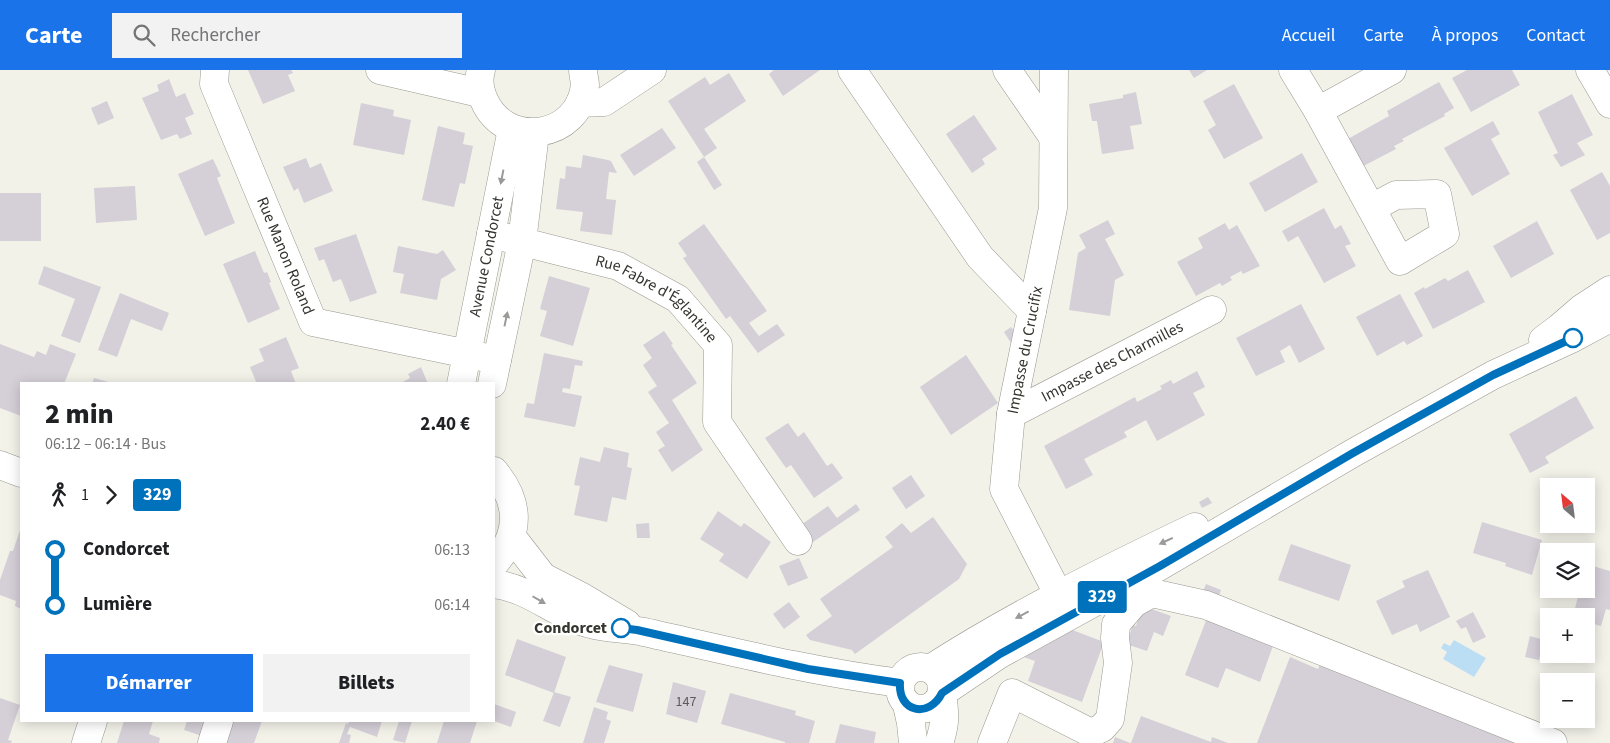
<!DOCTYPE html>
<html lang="fr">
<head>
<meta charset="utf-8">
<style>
  body { margin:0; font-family:"Source Sans 3",sans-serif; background:#f2f2f2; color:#202124; height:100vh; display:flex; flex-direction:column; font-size:19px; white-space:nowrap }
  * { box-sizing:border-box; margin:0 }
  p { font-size:16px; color:#757577 }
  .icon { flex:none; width:28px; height:28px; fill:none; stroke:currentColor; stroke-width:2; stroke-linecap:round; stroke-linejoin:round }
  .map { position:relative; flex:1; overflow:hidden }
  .drawer { position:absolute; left:20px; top:312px; width:475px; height:340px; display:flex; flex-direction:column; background:#fff; border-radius:0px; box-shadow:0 2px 12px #0003 }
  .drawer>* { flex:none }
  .badge { padding:0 10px; border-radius:4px; font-size:18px; line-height:32px }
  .needle { width:32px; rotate:332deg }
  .controls { position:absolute; left:1540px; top:408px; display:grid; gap:10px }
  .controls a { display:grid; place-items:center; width:55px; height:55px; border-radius:0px; background:#fff; box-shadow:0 2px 12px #0003; font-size:25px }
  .map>.badge { position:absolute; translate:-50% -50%; box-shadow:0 0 0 2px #fff }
  .legs { display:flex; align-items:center; gap:8px; height:55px; padding:0 25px; font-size:16px }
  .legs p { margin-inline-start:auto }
  .overview { display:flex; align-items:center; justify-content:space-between; height:85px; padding:0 25px }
  h1 { font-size:28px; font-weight:800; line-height:38px }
  .button { display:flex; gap:10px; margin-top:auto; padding:10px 25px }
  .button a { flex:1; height:58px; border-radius:0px; background:#1a73e8; color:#fff; font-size:20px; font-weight:800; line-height:58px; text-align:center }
  .button a+a { background:#f2f2f2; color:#202124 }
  ul { padding:0 25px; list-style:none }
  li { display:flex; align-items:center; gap:18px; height:55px; font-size:19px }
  li i { display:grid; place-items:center; width:8px; height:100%; margin:0 6px; background:currentColor }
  li i::after { content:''; width:12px; height:12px; margin:-6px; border:4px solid; border-radius:50%; background:#fff }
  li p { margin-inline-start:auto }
  li:first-child i { background:linear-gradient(#0000 50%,currentColor 0) }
  li:last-child i { background:linear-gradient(currentColor 50%,#0000 0) }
  header { display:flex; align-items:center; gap:30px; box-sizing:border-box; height:70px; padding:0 25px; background:#1a73e8; color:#fff }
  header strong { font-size:24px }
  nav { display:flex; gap:28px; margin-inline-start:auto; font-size:18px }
  .search { width:350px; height:45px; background:#f2f2f2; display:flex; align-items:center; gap:12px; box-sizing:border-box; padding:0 18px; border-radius:0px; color:#757577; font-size:19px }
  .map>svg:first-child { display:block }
</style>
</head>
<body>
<header>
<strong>Carte</strong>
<div class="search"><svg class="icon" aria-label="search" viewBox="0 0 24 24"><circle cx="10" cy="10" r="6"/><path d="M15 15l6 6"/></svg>Rechercher</div>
<nav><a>Accueil</a><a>Carte</a><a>À propos</a><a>Contact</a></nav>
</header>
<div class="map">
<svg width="1610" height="673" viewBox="0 0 1610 673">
  <rect width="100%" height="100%" fill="#f3f2e9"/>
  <!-- water -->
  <path fill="#bcdef4" d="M1454,570L1486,588L1474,607L1443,589L1447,582L1441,578L1444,573L1450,576Z"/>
  <!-- building -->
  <g fill="#d5cfd7">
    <path d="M248,0H291L293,3L288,5L295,21L263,34Z"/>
    <path d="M774,0H820L783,26L769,4Z"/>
    <path d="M1189,0H1207L1194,8Z"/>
    <path d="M1467,0H1512L1520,15L1471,42L1452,8Z"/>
    <path d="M729,3L746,31L704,59L717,78L704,87L668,31L705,7L710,15Z"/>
    <path d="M169,9L176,27L185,23L194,44L185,48L192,64L180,69L177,64L161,70L142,28L159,21L157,15Z"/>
    <path d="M1439,12L1454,38L1444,44L1445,46L1402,69L1404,71L1394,76L1396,79L1352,102L1337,75L1389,46L1387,41Z"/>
    <path d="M1234,14L1263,68L1224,89L1208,60L1216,55L1203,31Z"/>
    <path d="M1136,22L1142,54L1130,56L1134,79L1102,84L1097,51H1092L1089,34L1123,28V25Z"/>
    <path d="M1572,24L1593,65L1577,73L1585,85L1561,97L1553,85L1558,83L1538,42Z"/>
    <path d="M107,31L114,48L98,55L91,38Z"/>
    <path d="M361,33L394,40L393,46L411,50L404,85L353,75Z"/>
    <path d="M974,45L997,79L982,89L985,94L972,103L946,64Z"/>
    <path d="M1493,51L1500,64L1491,69L1510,104L1472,126L1444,78Z"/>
    <path d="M438,56L465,63L463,74L473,76L465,114L460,113L454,137L422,130Z"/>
    <path d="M662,58L676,78L634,106L620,85Z"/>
    <path d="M1302,83L1318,112L1265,142L1249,113Z"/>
    <path d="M583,85L608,90L611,91L617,103L609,102L606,129L616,130L612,165L580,161L583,142L556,139L560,108L565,109L566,96L581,98Z"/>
    <path d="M704,87L722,115L714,120L697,92Z"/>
    <path d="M306,88L310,98L321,93L333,121L304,133L298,118L294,121L283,97Z"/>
    <path d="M213,89L221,106L217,108L235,153L205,166L178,104Z"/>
    <path d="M1602,102L1610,116V163L1597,170L1570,120Z"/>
    <path d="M135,116L137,150L96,153L94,118Z"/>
    <rect x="0" y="123" width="41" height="48"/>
    <path d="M1324,138L1335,159L1341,155L1351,174L1345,176L1356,196L1324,213L1298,166L1288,172L1282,161Z"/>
    <path d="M1108,150L1115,164L1105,169L1124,205L1115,210L1110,246L1069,240L1078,183L1086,178L1079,165Z"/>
    <path d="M1537,151L1554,184L1511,208L1493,176Z"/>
    <path d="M1225,153L1229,160L1237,155L1260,196L1243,204L1241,201L1230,207L1232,210L1222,216L1220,213L1196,226L1177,192L1203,178L1198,168Z"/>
    <path d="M704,154L767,241L749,253L759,266L777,254L785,265L758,283L730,246L726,249L683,188L687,186L678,173Z"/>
    <path d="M356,164L377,223L350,232L341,209L333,212L324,189L319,191L314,178Z"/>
    <path d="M398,176L437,184L443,180L456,200L441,209L437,230L400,223L404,204L393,202Z"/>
    <path d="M255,181L264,203L267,202L271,212L269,213L280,239L248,253L223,194Z"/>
    <path d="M44,196L101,217L80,273L61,266L75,229L38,214Z"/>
    <path d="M1468,200L1485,232L1433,259L1414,223L1424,217L1425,219L1445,208L1448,211Z"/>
    <path d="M549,206L590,218L573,276L540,266L547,241L540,239Z"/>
    <path d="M120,223L169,243L162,261L131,249L117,287L98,280Z"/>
    <path d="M1400,224L1423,266L1407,275L1404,271L1377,286L1356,247Z"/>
    <path d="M1301,234L1325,279L1299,293L1290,275L1280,281L1285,292L1256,306L1236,268Z"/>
    <path d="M1011,257L1021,270L1018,284L1004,262Z"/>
    <path d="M664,261L673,274L671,275L697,313L672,330L703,380L672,402L658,380L665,376L656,362L669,353L648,322L657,316L643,295L652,288L643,275Z"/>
    <path d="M286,267L299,298L291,301L296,314H257L250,297L264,291L259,279Z"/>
    <path d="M0,274L34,287L37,281L46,285L50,274L76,284L64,314H21V346L0,338Z"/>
    <path d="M544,283L583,291L582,296L575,295L570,319L563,318L562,322L582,326L575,357L524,347L527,333L534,334Z"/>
    <path d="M966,285L998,333L951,365L920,317Z"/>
    <path d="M421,297L428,314H399L410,308L408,304Z"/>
    <path d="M1197,301L1205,317L1193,323L1205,345L1157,371L1146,350L1124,362L1127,367L1084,389L1093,405L1066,419L1044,376L1135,327L1137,332L1162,319L1160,316L1171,310L1173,314Z"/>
    <path d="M94,308L112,313V314H92Z"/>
    <path d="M1576,326L1594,358L1545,387L1549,393L1530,403L1509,364Z"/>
    <path d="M788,353L798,367L804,362L827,396L832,393L843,408L814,428L791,395L786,398L765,368Z"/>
    <path d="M604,377L629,383L627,397L632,398L626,430L612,427L607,452L574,445L580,416L574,415L580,387L600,392Z"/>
    <path d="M911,405L925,426L906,439L892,418Z"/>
    <path d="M1208,427L1212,433L1202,438L1199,432Z"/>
    <path d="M856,434L860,440L810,474L798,457L828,436L837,448Z"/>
    <path d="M718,441L741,457L744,453L771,472L747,509L719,491L724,484L700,469Z"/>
    <path d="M933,447L967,494L959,509L855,584L852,580L810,570L806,565L832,546L820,529L893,477L885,467L902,453L911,463Z"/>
    <path d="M1482,452L1542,470L1532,505L1505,496L1506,493L1473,483Z"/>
    <path d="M649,453L650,468H637L636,454Z"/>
    <path d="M21,457V539L15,536L16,531L0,525V510L10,481H13Z"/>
    <path d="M1291,474L1351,495L1339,531L1278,510Z"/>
    <path d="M799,488L808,508L788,516L779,496Z"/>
    <path d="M1586,494L1610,501V540L1606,539L1601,556L1586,552V546H1573L1580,519H1586Z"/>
    <path d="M1428,500L1450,547L1420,562L1417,554L1392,565L1376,531L1405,517L1402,511Z"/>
    <path d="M1206,514L1221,520L1217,532L1201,526Z"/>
    <path d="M789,532L800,547L784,559L773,544Z"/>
    <path d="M1143,536L1171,546L1163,566L1154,562L1147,581L1126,574L1133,555L1136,556Z"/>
    <path d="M1473,542L1486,567L1473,573L1466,557L1461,559L1456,551Z"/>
    <path d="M1207,548L1274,573L1260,612L1226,598L1218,618L1185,605Z"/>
    <path d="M1067,558L1104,572L1082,632L1028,611L1035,591L1018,585Z"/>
    <path d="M1530,566L1544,570L1539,590L1525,587Z"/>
    <path d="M517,569L566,587L554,623L505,605Z"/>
    <path d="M1290,587L1318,599L1321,592L1528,673H1257Z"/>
    <path d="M609,595L643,604L633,642L596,632Z"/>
    <path d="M673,612L706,621L697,653L666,644Z"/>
    <path d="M554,622L571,627L560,657L543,651Z"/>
    <path d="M730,623L796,641L795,645L815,651L809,673H785V672L721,654Z"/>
    <path d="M0,628L20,635L8,670L12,671L11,673H0Z"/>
    <path d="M494,634L516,642L511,657L494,651Z"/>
    <path d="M594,637L608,642L606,649L611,651L604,673H583Z"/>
    <path d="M1141,646L1211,672L1212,667L1228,673H1131Z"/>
    <path d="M124,651H153L149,664L160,668L159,673H117Z"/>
    <path d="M187,651H211L205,667L184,660Z"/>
    <path d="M232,651H262L254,673H225Z"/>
    <path d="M349,651H382L377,667L350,657L347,664L351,665L349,673H339L346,653L348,654Z"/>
    <path d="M399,651H412L405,673L393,670Z"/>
    <path d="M444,651H477L470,673H437Z"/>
    <path d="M840,654L876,662L874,673H835Z"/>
    <path d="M1115,667L1130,673H1113Z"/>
  </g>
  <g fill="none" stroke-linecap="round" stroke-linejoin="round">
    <defs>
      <g id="minor">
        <path id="s1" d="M215,0L214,14L313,252L497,290"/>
        <path d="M380,0L480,23"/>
        <path d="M481,0C478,10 480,21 484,30C505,79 579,70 585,15C585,11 583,5 583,0"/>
        <path d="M852,0L980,187L1032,241"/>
        <path d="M1007,0L1053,67"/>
        <path d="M1054,0L1053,138L1011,344L1004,419L1069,545"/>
        <path d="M1293,0L1318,41L1392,0"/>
        <path d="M1590,0L1610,34"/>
        <path d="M580,33L604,32L652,0"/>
        <path d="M1318,41L1400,191L1445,164L1437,124L1396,125L1372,138"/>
        <path id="s2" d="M491,164L618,196L678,229L718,275L717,352L798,471"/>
        <path d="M1543,270L1559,258L1581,239L1610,220"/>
        <path id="s3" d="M461,314L512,59"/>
        <path d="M492,314L522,172L535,63"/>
        <path id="s4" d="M1011,344L1212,240"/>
        <path d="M0,395L21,403"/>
        <path d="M494,401C520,432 521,463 494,494"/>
        <path d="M512,467L543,507L582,527L627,554"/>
        <path d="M494,514C530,518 557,546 591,554C608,559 626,558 644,562C729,581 813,602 900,613"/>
        <circle cx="921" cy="618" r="21"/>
        <path d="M930,599C1014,545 1105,500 1195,457"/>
        <path d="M942,623L1000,584L1160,496L1353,383L1493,305L1573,268L1610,248"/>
        <path d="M907,635L911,653L913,673"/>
        <path d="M86,673L93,651"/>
        <path d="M212,673L219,651"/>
        <path d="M939,673C946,653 945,644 942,623"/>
        <path d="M992,673L1012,623L1091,663L1102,658L1110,649L1118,593L1115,568L1116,554L1134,533L1152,523L1206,535L1553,673"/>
      </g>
    </defs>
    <!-- minor casing -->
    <use href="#minor" stroke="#999890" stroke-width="29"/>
    <!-- minor -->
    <use href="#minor" stroke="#fff" stroke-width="28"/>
  </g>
  <!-- one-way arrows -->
  <defs><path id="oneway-solid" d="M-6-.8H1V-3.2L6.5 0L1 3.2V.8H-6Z" transform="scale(1.25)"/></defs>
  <g fill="#9a9a98">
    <use href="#oneway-solid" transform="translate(502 107) rotate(101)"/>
    <use href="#oneway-solid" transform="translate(506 249) rotate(-78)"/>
    <use href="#oneway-solid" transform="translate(1166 471) rotate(155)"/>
    <use href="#oneway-solid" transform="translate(539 530) rotate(30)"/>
    <use href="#oneway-solid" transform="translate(1022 545) rotate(152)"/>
  </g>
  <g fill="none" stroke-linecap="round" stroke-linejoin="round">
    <defs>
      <path id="line-1" d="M621,558L637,560L808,599L900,613C898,642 929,649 942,623L1000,584L1160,496L1353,383L1493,305L1573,268"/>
    </defs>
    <!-- line-1 casing -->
    <use href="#line-1" stroke="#fff" stroke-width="11"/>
    <!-- line-1 -->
    <use href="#line-1" stroke="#0072bc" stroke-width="8"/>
  </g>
  <!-- markers -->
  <g fill="#fff" stroke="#0072bc" stroke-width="2.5">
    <circle cx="1573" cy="268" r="9"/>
    <circle cx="621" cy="558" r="9"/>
  </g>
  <g text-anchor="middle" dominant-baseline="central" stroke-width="4.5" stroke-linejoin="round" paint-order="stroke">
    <!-- number labels -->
    <g font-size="14" fill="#5c5b5a">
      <text x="686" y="632">147</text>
    </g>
    <!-- street labels -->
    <g font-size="16" fill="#343430" stroke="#fffffd">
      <text stroke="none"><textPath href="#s1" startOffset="200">Rue Manon Roland</textPath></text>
      <text stroke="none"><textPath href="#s3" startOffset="130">Avenue Condorcet</textPath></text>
      <text stroke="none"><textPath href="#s2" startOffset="181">Rue Fabre d'Églantine</textPath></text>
      <text transform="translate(1025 280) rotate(-79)">Impasse du Crucifix</text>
      <text stroke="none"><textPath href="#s4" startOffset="114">Impasse des Charmilles</textPath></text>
    </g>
    <!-- stop labels -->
    <g font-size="16" font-weight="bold" fill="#343430" stroke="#fffffd" text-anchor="end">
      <text x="607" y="558">Condorcet</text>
    </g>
  </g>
</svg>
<div class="controls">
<a><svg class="needle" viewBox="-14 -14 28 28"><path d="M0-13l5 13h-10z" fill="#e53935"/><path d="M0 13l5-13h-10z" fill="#757577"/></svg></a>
<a><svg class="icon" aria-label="layers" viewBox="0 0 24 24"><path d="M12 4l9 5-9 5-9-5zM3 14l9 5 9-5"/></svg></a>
<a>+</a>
<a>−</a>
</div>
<b class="badge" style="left:1102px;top:527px;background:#0072bc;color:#fff">329</b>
<section class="drawer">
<div class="overview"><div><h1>2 min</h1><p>06:12 – 06:14 · Bus</p></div><b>2.40 €</b></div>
<div class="legs"><svg class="icon" aria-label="walk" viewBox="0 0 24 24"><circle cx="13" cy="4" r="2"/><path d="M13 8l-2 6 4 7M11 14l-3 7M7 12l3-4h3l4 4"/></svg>1<svg class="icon" aria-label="forward" viewBox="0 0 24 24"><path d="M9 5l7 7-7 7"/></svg><b class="badge" style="background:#0072bc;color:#fff">329</b></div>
<ul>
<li><i style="color:#0072bc"></i><b>Condorcet</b><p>06:13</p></li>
<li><i style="color:#0072bc"></i><b>Lumière</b><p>06:14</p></li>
</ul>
<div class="button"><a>Démarrer</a><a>Billets</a></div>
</section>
</div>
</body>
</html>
